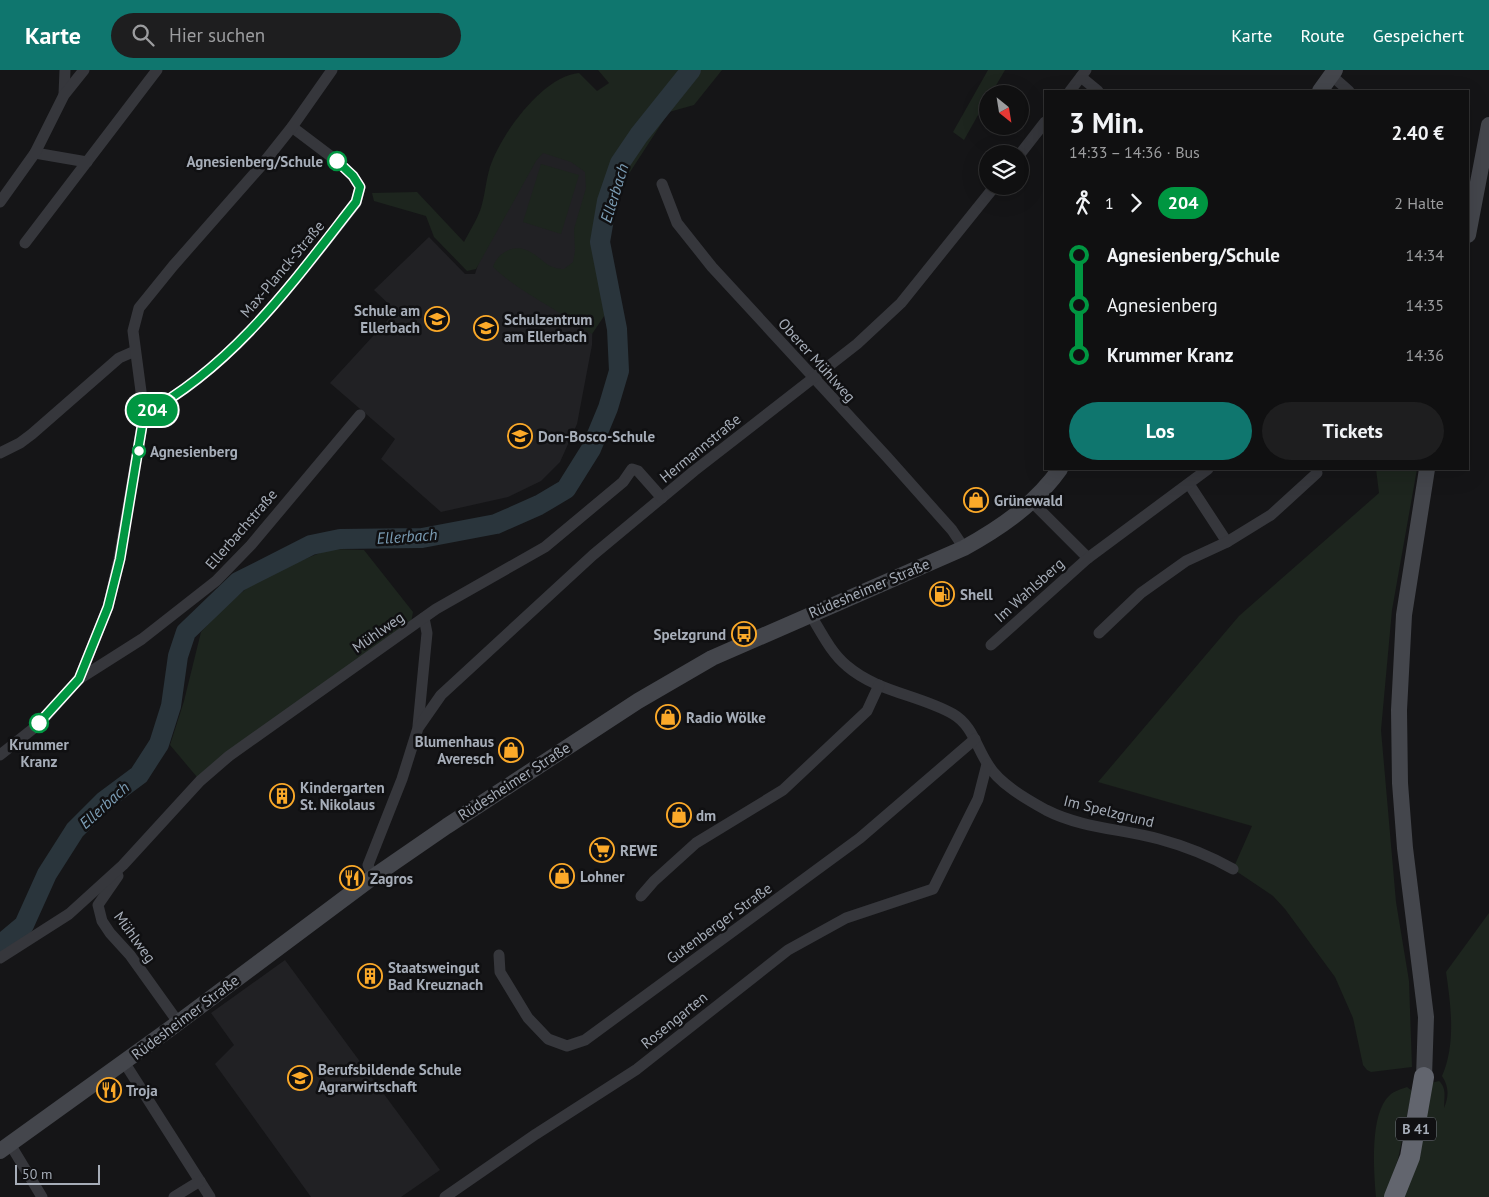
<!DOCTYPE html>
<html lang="de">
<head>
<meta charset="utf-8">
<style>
  body { margin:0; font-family:"PT Sans",sans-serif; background:#1e1e1f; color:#f1f3f6; height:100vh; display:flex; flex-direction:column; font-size:19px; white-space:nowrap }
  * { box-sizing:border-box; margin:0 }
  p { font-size:16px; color:#9c9d9f }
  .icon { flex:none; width:28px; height:28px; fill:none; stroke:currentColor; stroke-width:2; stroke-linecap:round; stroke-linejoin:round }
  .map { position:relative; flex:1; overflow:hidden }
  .panel { position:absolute; left:1044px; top:20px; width:425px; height:380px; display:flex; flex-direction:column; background:#101011; border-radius:0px; box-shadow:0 5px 20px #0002,0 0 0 1px #303031 }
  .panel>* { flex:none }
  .badge { padding:0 10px; border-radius:16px; font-size:18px; line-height:32px }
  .needle { width:32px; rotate:150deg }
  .controls { position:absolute; left:979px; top:15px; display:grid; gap:10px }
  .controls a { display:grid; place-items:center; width:50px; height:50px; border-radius:50%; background:#101011; box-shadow:0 5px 20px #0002,0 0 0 1px #303031; font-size:25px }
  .scale { position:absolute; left:15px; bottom:12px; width:85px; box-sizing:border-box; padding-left:5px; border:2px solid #a6adb8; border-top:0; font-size:14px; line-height:18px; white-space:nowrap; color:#a6adb8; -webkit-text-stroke:4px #101012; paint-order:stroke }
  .map>.badge { position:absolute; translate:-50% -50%; box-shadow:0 0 0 2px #fff }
  .legs { display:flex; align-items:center; gap:8px; height:55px; padding:0 25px; font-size:16px }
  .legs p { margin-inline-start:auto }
  .overview { display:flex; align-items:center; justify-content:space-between; height:85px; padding:0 25px }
  h1 { font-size:28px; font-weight:600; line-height:38px }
  .action { display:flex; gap:10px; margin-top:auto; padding:10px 25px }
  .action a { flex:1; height:58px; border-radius:30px; background:#0f766e; color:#fff; font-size:20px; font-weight:600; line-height:58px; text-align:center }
  .action a+a { background:#1e1e1f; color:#f1f3f6 }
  ul { padding:0 25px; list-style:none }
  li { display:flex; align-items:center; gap:18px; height:50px; font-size:19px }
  li i { display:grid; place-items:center; width:8px; height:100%; margin:0 6px; background:currentColor }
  li i::after { content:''; width:12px; height:12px; margin:-6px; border:4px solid; border-radius:50%; background:#101011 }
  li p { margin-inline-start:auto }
  li:first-child i { background:linear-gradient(#0000 50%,currentColor 0) }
  li:last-child i { background:linear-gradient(currentColor 50%,#0000 0) }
  header { display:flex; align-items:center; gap:30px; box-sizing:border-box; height:70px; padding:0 25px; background:#0f766e; color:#fff }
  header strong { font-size:24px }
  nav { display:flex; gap:28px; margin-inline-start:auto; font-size:18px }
  .search { width:350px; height:45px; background:#1e1e1f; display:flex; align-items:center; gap:12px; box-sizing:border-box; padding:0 18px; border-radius:28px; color:#9c9d9f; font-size:19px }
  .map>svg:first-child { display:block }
</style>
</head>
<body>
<header>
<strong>Karte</strong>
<div class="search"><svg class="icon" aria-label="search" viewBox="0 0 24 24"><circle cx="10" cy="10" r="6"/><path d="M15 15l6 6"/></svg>Hier suchen</div>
<nav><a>Karte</a><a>Route</a><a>Gespeichert</a></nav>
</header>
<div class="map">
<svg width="1489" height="1127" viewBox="0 0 1489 1127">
  <rect width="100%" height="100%" fill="#151517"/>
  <!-- built -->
  <g fill="#212124">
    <path d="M524,49L619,83L594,190L592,275L577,354L560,392L541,411L508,427L441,442L381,389L395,369L330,313L396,241L374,220L429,167L465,204H475Z"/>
    <path d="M285,890L440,1100L401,1127H311L215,994L234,975L211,943Z"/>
  </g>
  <!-- green -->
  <g fill="#1d251e">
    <path d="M598,0H722L694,35L669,42L619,119L607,168L606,188L619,224L592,264C561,241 520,223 493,197C497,184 512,174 526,180C542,186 545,199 564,199L573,192L575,181L574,159L586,118L585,102L571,92L543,83L536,91L476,199L467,201L434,167L426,146L374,131L372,123L417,122L464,172C469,162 477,150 481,138C485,125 486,110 490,97C501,64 543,6 579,3L597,21L609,13Z"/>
    <path d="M988,0H1005L991,24H988L987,29L964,70L953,62Z"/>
    <path d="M541,94L579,105L561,164L523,152Z"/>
    <path d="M1376,399H1417L1392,540L1381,660L1396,832L1409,911L1412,997L1371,1002L1367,1000L1363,995L1353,948L1335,907L1285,839L1273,826L1233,799L1252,756L1098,712L1239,546L1379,423Z"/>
    <path d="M330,479L364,480L413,542L411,553L197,707L170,675L184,631L201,562L225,536L262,506Z"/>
    <path d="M1489,843V1127H1403L1431,1013L1439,1011C1447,1018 1444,1028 1444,1038C1449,1026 1449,1017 1442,1006C1456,974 1451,936 1446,902Z"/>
    <path d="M1407,1017L1412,1021L1398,1089L1385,1127H1376C1374,1102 1369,1043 1390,1025C1394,1021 1402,1019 1407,1017Z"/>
  </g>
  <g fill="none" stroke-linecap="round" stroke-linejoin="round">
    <!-- river -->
    <path stroke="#2a353c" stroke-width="20" d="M0,875L24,855L47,804L75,760L104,731L139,705L159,674L171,636L178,586L186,562L238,512L311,475L340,469L422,468L496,454L539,435L566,419L591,379L608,338L619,301L617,259L600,172L607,131L620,93L639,65L691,0"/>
    <!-- street -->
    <g stroke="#36373c" stroke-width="11">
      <path d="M1331,5L1349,21"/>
      <path d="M1081,7L1098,21"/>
      <path d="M1070,21L1086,0"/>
      <path d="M64,25L65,0"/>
      <path d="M35,83L87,92"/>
      <path d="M1020,84L1045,52"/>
      <path d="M662,114L677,153L712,197L887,387L952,460L964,478"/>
      <path d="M0,132L35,83L64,25L84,0"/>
      <path d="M25,173L157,0"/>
      <path d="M144,344C234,296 294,211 356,133L360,117L353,106L337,91L292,57"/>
      <path d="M0,383L20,373L32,364L119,288L135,281"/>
      <path d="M1189,414L1227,472"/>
      <path d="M1032,432L1088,488"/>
      <path d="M810,544C821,562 831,583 847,596C877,622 920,625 953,644C972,655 976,676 987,693C998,713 1026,729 1046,740C1081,758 1122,759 1159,769C1185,776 1210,786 1233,799"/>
      <path d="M1099,563L1141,523L1186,491L1227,472L1271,445L1317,403"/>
      <path d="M991,575L1088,488L1208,399"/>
      <path d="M79,609L142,569L216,511L251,475L360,345"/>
      <path d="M418,656L427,563L424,548"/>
      <path d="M0,685L39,654L79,609L108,537L119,489L144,344L133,261L139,238L173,196L261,96L292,57L332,0"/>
      <path d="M118,806L98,835L102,851L110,863L130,885L178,952"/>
      <path d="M373,807L368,795L402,709L418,658L441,625L593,485L694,401L857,274L901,233L995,116"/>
      <path d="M641,826L654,811L696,773L783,720L867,641L879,615"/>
      <path d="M499,885L500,902L528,948L548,969L567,976L585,970L860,768L975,669"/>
      <path d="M0,888L69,844L123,795L200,711L229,686L436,539L545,477L623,412L632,399L638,401L662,428"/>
      <path d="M124,992L210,1127"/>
      <path d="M10,1074L42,1127"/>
      <path d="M174,1127L200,1111"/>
      <path d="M445,1127L536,1064L637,999L788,880L846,848L933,819L978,729L987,694"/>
    </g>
    <!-- secondary -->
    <g stroke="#44464c" stroke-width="16">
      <path d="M1320,21L1335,0"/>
      <path d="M1468,165L1489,55"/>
      <path d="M1424,1007L1426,947L1405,778L1400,713L1399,640L1404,545L1427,399"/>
      <path d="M0,1081L171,958L373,807L447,756L638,631L712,588L964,478C1002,457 1035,434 1060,399"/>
    </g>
    <!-- highway -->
    <path stroke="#62656e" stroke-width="20" d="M1394,1127L1410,1087L1424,1007"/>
  </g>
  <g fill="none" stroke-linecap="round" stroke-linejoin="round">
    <defs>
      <path id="line-1" d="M39,653L79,609L108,537L120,489L144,344C234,296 294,211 356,132L360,117L353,106L337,91"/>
    </defs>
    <!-- line-1 casing -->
    <use href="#line-1" stroke="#fff" stroke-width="11"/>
    <!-- line-1 -->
    <use href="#line-1" stroke="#009641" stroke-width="8"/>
  </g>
  <!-- icons -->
  <defs>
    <symbol id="school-ring" viewBox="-11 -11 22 22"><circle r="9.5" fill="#101012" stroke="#fba929" stroke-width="1.5"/><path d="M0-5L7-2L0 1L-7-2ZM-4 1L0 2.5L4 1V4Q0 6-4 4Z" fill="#fba929"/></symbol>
    <symbol id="shop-ring" viewBox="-11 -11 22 22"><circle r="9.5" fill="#101012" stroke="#fba929" stroke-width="1.5"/><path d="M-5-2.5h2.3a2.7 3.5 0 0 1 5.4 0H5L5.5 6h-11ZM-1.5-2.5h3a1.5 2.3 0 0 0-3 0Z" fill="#fba929"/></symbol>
    <symbol id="fuel-ring" viewBox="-11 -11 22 22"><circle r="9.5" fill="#101012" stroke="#fba929" stroke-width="1.5"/><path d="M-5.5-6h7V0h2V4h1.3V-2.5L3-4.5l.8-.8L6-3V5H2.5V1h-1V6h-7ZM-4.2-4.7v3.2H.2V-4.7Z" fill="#fba929"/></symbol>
    <symbol id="bus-ring" viewBox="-11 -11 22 22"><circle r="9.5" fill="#101012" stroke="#fba929" stroke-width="1.5"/><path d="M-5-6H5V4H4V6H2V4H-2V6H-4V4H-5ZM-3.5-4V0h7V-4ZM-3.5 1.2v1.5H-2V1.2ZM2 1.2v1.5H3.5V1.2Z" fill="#fba929"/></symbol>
    <symbol id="building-ring" viewBox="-11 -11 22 22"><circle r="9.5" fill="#101012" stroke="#fba929" stroke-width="1.5"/><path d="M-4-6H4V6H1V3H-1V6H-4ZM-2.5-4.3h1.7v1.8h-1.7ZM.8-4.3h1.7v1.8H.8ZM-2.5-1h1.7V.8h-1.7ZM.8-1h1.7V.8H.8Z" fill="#fba929"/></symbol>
    <symbol id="supermarket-ring" viewBox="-11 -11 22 22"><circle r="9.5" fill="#101012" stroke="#fba929" stroke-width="1.5"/><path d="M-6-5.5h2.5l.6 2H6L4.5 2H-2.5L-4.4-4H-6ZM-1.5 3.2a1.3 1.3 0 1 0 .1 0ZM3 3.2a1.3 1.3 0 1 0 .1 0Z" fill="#fba929"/></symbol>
    <symbol id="restaurant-ring" viewBox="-11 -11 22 22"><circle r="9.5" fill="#101012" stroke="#fba929" stroke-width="1.5"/><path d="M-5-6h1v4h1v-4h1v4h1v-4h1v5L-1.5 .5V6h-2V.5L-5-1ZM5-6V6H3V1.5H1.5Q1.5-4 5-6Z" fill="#fba929"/></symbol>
  </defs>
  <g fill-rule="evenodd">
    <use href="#school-ring" x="423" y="235" width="28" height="28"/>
    <use href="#school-ring" x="472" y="244" width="28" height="28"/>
    <use href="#school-ring" x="506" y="352" width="28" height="28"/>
    <use href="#shop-ring" x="962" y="416" width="28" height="28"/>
    <use href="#fuel-ring" x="928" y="510" width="28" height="28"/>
    <use href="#bus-ring" x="730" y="550" width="28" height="28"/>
    <use href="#shop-ring" x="654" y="633" width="28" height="28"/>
    <use href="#shop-ring" x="497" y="666" width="28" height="28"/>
    <use href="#building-ring" x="268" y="712" width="28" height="28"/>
    <use href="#shop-ring" x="665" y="731" width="28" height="28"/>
    <use href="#supermarket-ring" x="588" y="766" width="28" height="28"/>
    <use href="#shop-ring" x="548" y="792" width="28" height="28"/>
    <use href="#restaurant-ring" x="338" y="794" width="28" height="28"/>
    <use href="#building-ring" x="356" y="892" width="28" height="28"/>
    <use href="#school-ring" x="286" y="994" width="28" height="28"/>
    <use href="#restaurant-ring" x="95" y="1006" width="28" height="28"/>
  </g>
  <!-- markers -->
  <g fill="#fff" stroke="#009641" stroke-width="2.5">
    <circle cx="337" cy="91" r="9"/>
    <circle cx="139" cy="381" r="6"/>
    <circle cx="39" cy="653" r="9"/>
  </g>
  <g text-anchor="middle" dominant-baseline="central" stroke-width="5" stroke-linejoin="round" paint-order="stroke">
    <!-- shield labels -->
    <rect fill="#101012" stroke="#797e86" stroke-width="1" x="1396" y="1047.5" width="40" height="23" rx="4"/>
    <g font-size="14" font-weight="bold" fill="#a6adb8">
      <text x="1416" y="1059">B 41</text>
    </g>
    <!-- stop labels -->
    <g font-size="15" font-weight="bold" fill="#a6adb8" stroke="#101012" text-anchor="end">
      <text x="323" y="91">Agnesienberg/Schule</text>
      <text x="150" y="381" text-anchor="start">Agnesienberg</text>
      <text x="39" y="674" text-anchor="middle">Krummer<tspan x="39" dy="17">Kranz</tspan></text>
    </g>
    <!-- street labels -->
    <g font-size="15" fill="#a6adb8" stroke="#101012">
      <text transform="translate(282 199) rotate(-50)">Max-Planck-Straße</text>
      <text transform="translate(817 290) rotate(48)">Oberer Mühlweg</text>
      <text transform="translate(700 378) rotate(-39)">Hermannstraße</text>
      <text transform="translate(241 459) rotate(-49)">Ellerbachstraße</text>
      <text transform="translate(869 518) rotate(-23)">Rüdesheimer Straße</text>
      <text transform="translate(1029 520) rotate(-42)">Im Wahlsberg</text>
      <text transform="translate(378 562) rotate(-35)">Mühlweg</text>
      <text transform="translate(514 711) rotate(-33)">Rüdesheimer Straße</text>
      <text transform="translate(1109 741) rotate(14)">Im Spelzgrund</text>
      <text transform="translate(719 853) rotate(-36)">Gutenberger Straße</text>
      <text transform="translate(135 867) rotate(54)">Mühlweg</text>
      <text transform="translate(185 947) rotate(-37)">Rüdesheimer Straße</text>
      <text transform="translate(674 950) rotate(-39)">Rosengarten</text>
    </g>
    <!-- poi labels -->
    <g font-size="15" font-weight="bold" fill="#a6adb8" stroke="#101012" text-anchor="start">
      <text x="420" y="240" text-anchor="end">Schule am<tspan x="420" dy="17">Ellerbach</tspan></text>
      <text x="504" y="249">Schulzentrum<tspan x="504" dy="17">am Ellerbach</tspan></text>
      <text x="538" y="366">Don-Bosco-Schule</text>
      <text x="994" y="430">Grünewald</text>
      <text x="960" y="524">Shell</text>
      <text x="726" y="564" text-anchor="end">Spelzgrund</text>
      <text x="686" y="647">Radio Wölke</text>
      <text x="494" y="671" text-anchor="end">Blumenhaus<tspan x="494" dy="17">Averesch</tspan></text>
      <text x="300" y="717">Kindergarten<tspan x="300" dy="17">St. Nikolaus</tspan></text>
      <text x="696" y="745">dm</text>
      <text x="620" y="780">REWE</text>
      <text x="580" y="806">Lohner</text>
      <text x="370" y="808">Zagros</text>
      <text x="388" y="897">Staatsweingut<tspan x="388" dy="17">Bad Kreuznach</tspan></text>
      <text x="318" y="999">Berufsbildende Schule<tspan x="318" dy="17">Agrarwirtschaft</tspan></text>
      <text x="126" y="1020">Troja</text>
    </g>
    <!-- water labels -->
    <g font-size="16" font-style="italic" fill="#7b9db5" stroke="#101012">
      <text transform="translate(614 123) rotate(-73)">Ellerbach</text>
      <text transform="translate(407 466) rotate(-4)">Ellerbach</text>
      <text transform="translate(104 735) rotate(-42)">Ellerbach</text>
    </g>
  </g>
</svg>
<div class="controls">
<a><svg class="needle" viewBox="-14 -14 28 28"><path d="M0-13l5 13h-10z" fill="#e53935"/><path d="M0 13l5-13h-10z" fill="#9c9d9f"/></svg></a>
<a><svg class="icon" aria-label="layers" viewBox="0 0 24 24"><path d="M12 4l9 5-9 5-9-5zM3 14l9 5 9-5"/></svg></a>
</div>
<div class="scale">50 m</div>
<b class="badge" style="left:152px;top:340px;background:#009641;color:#fff">204</b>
<section class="panel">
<div class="overview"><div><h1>3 Min.</h1><p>14:33 – 14:36 · Bus</p></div><b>2.40 €</b></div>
<div class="legs"><svg class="icon" aria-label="walk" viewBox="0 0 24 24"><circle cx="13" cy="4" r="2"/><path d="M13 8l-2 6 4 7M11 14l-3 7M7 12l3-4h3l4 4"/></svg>1<svg class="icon" aria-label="forward" viewBox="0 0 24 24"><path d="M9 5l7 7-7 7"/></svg><b class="badge" style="background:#009641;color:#fff">204</b><p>2 Halte</p></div>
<ul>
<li><i style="color:#009641"></i><b>Agnesienberg/Schule</b><p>14:34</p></li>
<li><i style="color:#009641"></i><span>Agnesienberg</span><p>14:35</p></li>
<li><i style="color:#009641"></i><b>Krummer Kranz</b><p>14:36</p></li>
</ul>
<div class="action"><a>Los</a><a>Tickets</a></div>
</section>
</div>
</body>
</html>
